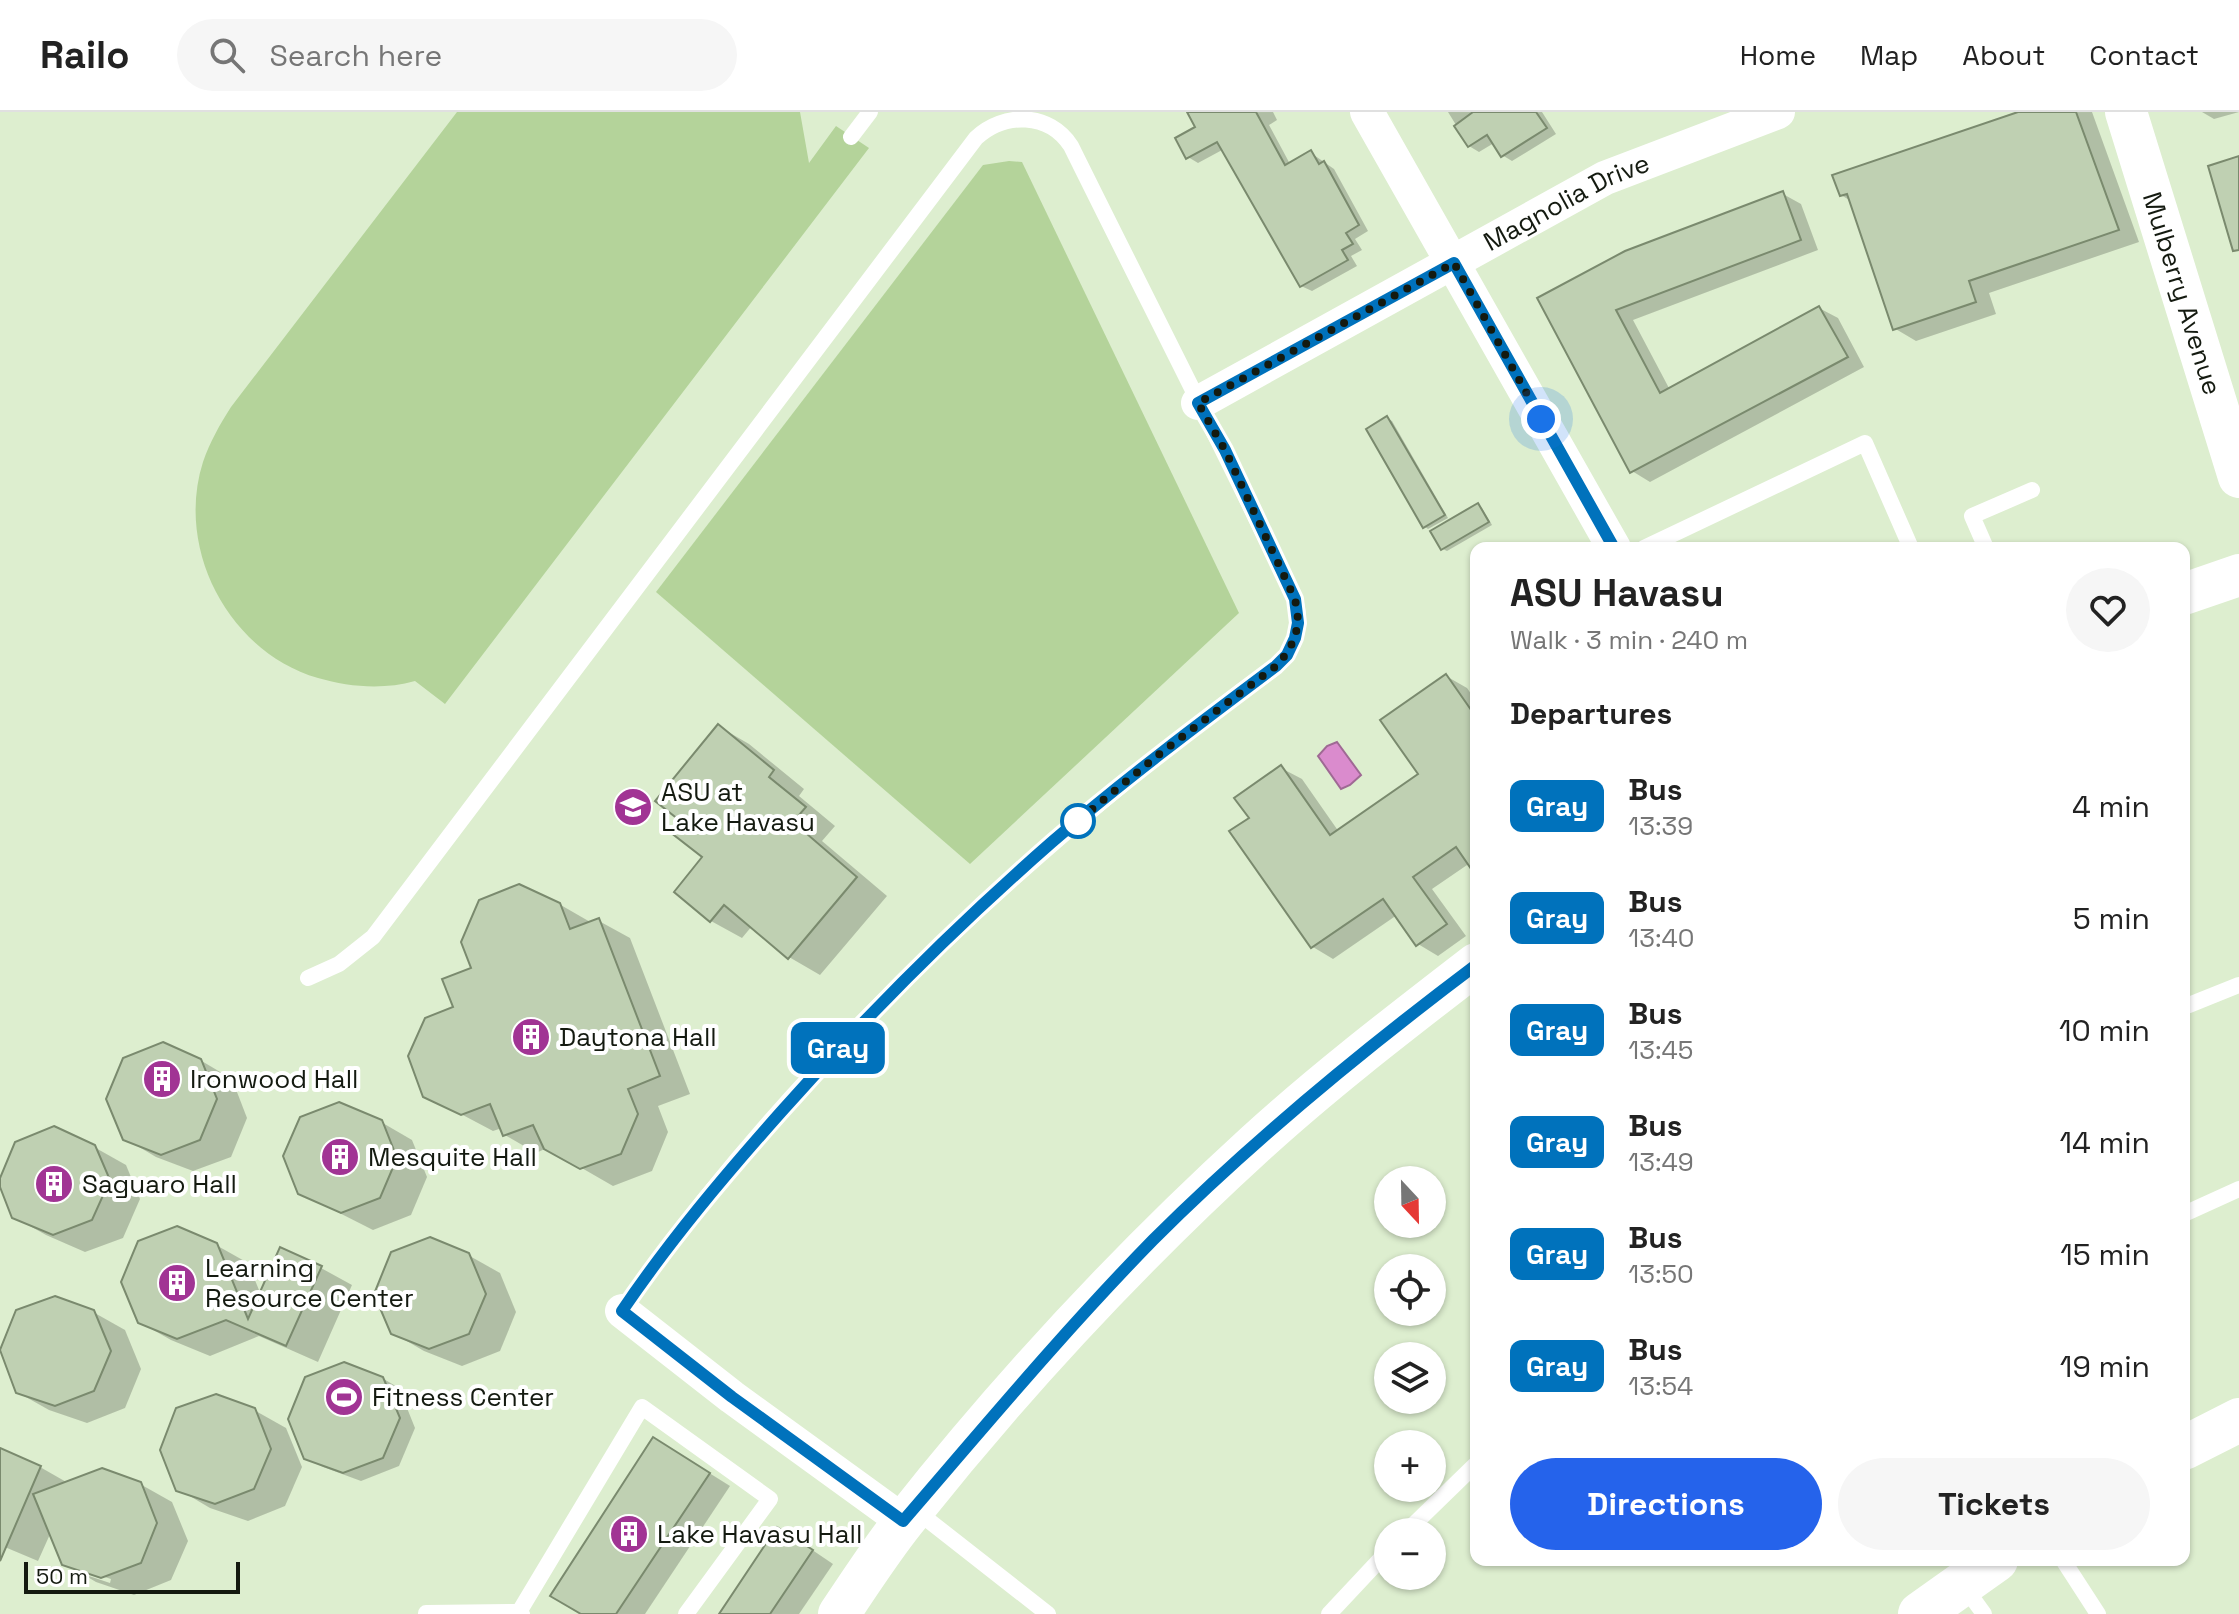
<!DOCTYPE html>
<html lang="en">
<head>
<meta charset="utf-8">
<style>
  body { margin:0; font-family:"Space Grotesk",sans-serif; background:#f6f6f6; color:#222; height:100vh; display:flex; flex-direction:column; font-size:30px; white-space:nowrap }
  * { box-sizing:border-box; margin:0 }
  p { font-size:26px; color:#767676 }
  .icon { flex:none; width:44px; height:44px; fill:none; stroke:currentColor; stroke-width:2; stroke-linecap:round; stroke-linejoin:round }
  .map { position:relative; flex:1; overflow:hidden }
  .side { position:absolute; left:1470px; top:430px; width:720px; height:1024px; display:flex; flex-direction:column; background:#fff; border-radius:16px; box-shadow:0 2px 6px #0004 }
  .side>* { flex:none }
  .badge { padding:0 16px; border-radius:12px; font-size:28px; line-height:52px }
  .needle { width:52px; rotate:158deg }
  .fabs { position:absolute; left:1374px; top:1054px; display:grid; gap:16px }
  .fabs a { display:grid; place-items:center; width:72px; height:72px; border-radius:50%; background:#fff; box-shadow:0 2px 6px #0004; font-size:40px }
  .scale { position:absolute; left:24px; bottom:20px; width:216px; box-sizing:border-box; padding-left:8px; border:4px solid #141a10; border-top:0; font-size:22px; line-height:28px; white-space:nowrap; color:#141a10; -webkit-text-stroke:6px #fff; paint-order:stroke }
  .you { position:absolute; width:40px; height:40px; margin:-20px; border:6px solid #fff; border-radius:50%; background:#1a73e8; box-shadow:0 0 0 12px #1a73e833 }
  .map>.badge { position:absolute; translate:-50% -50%; box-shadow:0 0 0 4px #fff }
  h2 { padding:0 40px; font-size:30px; line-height:72px }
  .round { display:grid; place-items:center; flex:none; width:84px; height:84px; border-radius:42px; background:#f6f6f6 }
  .summary { display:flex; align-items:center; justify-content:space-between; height:136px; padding:0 40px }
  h1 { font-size:38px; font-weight:700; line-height:60px }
  .action { display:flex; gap:16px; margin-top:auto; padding:16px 40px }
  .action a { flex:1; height:92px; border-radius:48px; background:#2563eb; color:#fff; font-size:32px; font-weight:700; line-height:92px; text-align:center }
  .action a+a { background:#f6f6f6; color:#222 }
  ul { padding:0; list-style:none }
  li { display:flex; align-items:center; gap:24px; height:112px; padding:0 40px }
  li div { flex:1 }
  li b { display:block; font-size:30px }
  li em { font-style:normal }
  li .badge { min-width:88px; font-weight:700; text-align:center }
  header { display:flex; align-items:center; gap:48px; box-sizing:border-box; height:112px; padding:0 40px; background:#fff; border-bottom:2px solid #e0e0e0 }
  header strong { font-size:38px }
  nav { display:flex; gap:44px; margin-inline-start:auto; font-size:28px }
  .search { width:560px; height:72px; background:#f6f6f6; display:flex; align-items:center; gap:20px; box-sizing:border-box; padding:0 28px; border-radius:44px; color:#767676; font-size:30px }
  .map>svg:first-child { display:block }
</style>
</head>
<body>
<header>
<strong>Railo</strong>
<div class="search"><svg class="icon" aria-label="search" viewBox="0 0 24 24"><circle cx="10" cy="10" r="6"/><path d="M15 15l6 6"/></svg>Search here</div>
<nav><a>Home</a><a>Map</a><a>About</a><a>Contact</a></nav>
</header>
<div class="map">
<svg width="2239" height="1502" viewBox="0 0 2239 1502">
  <rect width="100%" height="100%" fill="#ddeecf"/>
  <!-- green -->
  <g fill="#b4d39a">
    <path d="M457,0H800L809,51L836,14L869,36L445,592L415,569C383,578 349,575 318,566C229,540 175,438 203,350C210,330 220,312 231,295Z"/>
    <path d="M1009,49L1022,50L1239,501L970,752L656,480L983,53Z"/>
  </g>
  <!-- water -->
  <path fill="#da8bcd" stroke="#9f6994" stroke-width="2" d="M1337,630L1361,663L1350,673L1341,677L1318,644L1327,634Z"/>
  <!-- shadow -->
  <g fill="#0003" fill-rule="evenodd">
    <path d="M1189,0H1273L1277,8L1269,13L1290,52L1311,41L1334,57L1368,119L1355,127L1362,138L1351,144L1357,154L1312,179L1301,174L1224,37L1198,51L1188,45L1198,16Z"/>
    <path d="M1448,0H1542L1556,22L1512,49L1502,43L1494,31L1479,40L1469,34Z"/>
    <path d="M2025,0H2092L2139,130L1989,181L1996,202L1916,229L1894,216L1851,89L1841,83Z"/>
    <path d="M2202,0H2239L2214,7Z"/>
    <path d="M1783,82L1801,92L1818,138L1633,208L1670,278L1819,196L1838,206L1864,255L1650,370L1632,359L1540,187Z"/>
    <path d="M1388,307L1392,309L1448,406L1428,417L1424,414Z"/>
    <path d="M1478,394L1482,396L1492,413L1447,439L1443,437Z"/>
    <path d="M1446,564L1467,576L1476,589V760L1470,751L1432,777L1466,824L1438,844L1418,832L1397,803L1333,847L1313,835L1251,707L1281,656L1302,667L1339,720L1421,663Z"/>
    <path d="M718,614L749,632L804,677L799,684L835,714L822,729L887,784L820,863L789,845L752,814L742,826L711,809L705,745L682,708Z"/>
    <path d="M559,792L592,811L599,809L630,826L690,982L658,994L668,1020L652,1059L613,1074L547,1036L536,1041L505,1023L502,1016L493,1019L425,983L456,897L474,857Z"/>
    <path d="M200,948L232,967L247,1006L231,1045L193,1059L156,1045L124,1026Z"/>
    <path d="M381,1010L412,1028L427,1065L411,1103L373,1118L300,1081Z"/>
    <path d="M94,1035L126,1053L140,1087L123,1126L85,1140L46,1123L14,1105Z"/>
    <path d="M216,1133L248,1151L261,1183L281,1138L321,1156L352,1173L318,1250L259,1224L210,1244L171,1228L139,1210Z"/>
    <path d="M468,1143L500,1161L516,1200L500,1239L462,1254L424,1239L393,1221Z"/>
    <path d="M93,1200L125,1218L141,1257L125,1296L87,1311L49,1298L17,1280Z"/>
    <path d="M382,1266L399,1276L415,1316L399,1354L361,1369L323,1355L306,1346Z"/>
    <path d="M254,1298L286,1316L302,1355L285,1394L248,1409L210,1396L178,1377Z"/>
    <path d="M674,1339L730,1374L645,1502H584Z"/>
    <path d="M0,1340L40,1355L68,1371L140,1372L172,1390L188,1429L171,1468L134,1483L96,1470L64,1451L51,1420L38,1449L0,1433ZM89,1460L111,1467L110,1471L89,1464Z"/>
    <path d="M799,1429L833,1452L799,1502H722Z"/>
  </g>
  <!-- building -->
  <g fill="#bfd0b2" stroke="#7a8a6e" stroke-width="2">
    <path d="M1187,0H1256L1285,53L1311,38L1319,52L1324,49L1359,113L1346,121L1353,132L1342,138L1348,148L1300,175L1217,30L1186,47L1175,26L1195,15Z"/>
    <path d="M1473,0H1536L1547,16L1501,45L1487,23L1468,35L1454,14Z"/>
    <path d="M2018,0H2076L2119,118L1969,169L1976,190L1893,218L1847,82L1840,84L1832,63Z"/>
    <path d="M2239,44V138L2233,139L2208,54Z"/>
    <path d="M1783,79L1801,128L1616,198L1660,281L1819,194L1848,245L1630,361L1537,186L1625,139Z"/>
    <path d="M1387,304L1445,403L1423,416L1366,317Z"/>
    <path d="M1478,391L1489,410L1441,438L1430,419Z"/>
    <path d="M1446,562L1476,605V764L1456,735L1413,765L1447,812L1416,834L1383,787L1311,836L1229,719L1249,706L1234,686L1281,653L1330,723L1418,662L1380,608Z"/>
    <path d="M718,612L774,658L769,665L806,695L793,710L857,765L788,847L724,793L710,810L674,780L702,745L670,720L679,708L655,689Z"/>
    <path d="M519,772L560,791L570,817L599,806L660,964L628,977L638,1002L621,1042L580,1057L544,1037L533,1013L503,1024L490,992L461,1003L423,985L408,944L425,906L453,895L442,867L471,856L461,830L479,788Z"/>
    <path d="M163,930L201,947L217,987L200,1028L161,1043L123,1028L106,987L123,946Z"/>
    <path d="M339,990L382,1008L397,1046L380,1086L341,1101L298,1082L283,1044L300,1005Z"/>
    <path d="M54,1014L95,1033L110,1068L92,1108L53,1123L12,1106L0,1075V1066L15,1030Z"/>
    <path d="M177,1114L217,1131L248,1207L280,1135L322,1154L286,1234L226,1208L177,1227L138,1211L121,1170L138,1129Z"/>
    <path d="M430,1125L469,1141L486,1182L469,1222L429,1237L391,1222L374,1182L391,1140Z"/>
    <path d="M55,1184L94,1198L111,1239L94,1279L55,1294L16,1281L0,1238L16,1198Z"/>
    <path d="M344,1250L383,1265L400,1306L383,1346L343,1361L304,1347L288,1307L305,1265Z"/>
    <path d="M216,1282L255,1296L271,1337L254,1377L215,1392L176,1379L160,1338L176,1296Z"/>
    <path d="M653,1325L710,1361L616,1502H581L550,1484Z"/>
    <path d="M0,1336L41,1354L0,1449Z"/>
    <path d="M102,1356L141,1370L157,1411L141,1451L101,1466L62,1453L33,1382Z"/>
    <path d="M777,1415L813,1438L770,1502H719Z"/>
  </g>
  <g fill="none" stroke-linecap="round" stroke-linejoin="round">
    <!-- service -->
    <g stroke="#fff" stroke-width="16">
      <path d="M851,25L870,0"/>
      <path d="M1644,436L1865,331L1911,436"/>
      <path d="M1986,436L1972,404L2032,378"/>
      <path d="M308,866L339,852L373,825L976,26C1004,0 1049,0 1071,34C1145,184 1222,333 1294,485C1301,504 1299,525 1287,542C1276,558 1256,569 1240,580C1205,607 1169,634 1135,662C945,819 762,994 622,1199"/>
      <path d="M2184,895L2239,873"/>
      <path d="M2184,1102L2239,1077"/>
      <path d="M914,1397L1048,1502"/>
      <path d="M1406,1420L1476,1352"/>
      <path d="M2063,1448L2098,1502"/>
      <path d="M1963,1473L1984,1502"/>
      <path d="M426,1501L519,1500"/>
      <path d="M522,1502L519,1500L642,1295L770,1387L686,1502"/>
      <path d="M1329,1502L1388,1439"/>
    </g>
    <!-- minor -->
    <g stroke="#fff" stroke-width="34">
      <path d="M1367,0L1614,436"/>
      <path id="s1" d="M1198,291L1605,66L1778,0"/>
      <path d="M622,1199L732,1285L903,1409"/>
    </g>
    <!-- tertiary -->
    <g stroke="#fff" stroke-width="42">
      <path id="s2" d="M2126,0L2239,365"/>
      <path d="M2184,482L2239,463"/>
      <path d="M839,1502C860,1471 881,1438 905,1408C1011,1274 1129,1147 1255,1032C1325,968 1401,910 1476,852"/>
    </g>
    <!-- secondary -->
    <g stroke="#fff" stroke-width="44">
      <path d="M2184,1336L2239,1308"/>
      <path d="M1920,1502L1996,1448"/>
    </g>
  </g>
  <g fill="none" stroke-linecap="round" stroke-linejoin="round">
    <defs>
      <path id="line" d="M1476,853C1363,938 1253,1028 1153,1128C1065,1218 985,1314 903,1409L732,1285L622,1199C670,1128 725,1063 781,1000C866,904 956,814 1052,730C1124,668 1200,611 1276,554L1287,543L1295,526L1298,511L1295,487L1225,338L1198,291L1454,151L1614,436"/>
    </defs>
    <!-- line casing -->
    <use href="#line" stroke="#fff" stroke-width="18"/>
    <!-- line -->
    <use href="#line" stroke="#0072bc" stroke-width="12"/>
    <!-- walk -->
    <path stroke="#141a10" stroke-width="8" stroke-dasharray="0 14.4" d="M1078,709L1074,712L1162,640L1276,554C1295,534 1303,512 1294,485L1225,338L1198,291L1454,151L1541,307"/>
  </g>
  <!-- icons -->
  <defs>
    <symbol id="university-disc" viewBox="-11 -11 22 22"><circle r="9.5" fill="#a13494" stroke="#fff"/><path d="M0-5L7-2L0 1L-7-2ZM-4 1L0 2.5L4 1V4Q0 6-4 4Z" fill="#fff"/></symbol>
    <symbol id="building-disc" viewBox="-11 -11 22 22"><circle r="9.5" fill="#a13494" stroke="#fff"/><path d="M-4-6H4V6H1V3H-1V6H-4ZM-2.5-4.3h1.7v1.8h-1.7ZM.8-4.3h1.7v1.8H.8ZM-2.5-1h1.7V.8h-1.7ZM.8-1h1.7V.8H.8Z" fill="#fff"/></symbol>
    <symbol id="stadium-disc" viewBox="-11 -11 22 22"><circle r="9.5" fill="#a13494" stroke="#fff"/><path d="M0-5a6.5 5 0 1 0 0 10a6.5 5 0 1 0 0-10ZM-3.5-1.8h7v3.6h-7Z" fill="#fff"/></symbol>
  </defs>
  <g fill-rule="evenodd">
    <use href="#university-disc" x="611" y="673" width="44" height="44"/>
    <use href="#building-disc" x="509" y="903" width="44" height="44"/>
    <use href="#building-disc" x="140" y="945" width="44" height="44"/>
    <use href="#building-disc" x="318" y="1023" width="44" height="44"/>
    <use href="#building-disc" x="32" y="1050" width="44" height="44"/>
    <use href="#building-disc" x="155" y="1149" width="44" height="44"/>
    <use href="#stadium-disc" x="322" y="1263" width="44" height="44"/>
    <use href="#building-disc" x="607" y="1400" width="44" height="44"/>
  </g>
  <!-- markers -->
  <circle fill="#fff" stroke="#0072bc" stroke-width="4" cx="1078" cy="709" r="16"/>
  <g text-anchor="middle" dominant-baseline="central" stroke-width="8" stroke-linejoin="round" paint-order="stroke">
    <!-- street labels -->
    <g font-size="26" fill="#141a10" stroke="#fff">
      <text stroke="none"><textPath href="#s1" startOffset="420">Magnolia Drive</textPath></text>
      <text stroke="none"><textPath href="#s2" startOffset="190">Mulberry Avenue</textPath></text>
    </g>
    <!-- poi labels -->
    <g font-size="26" fill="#141a10" stroke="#fff" text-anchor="start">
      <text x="661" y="680">ASU at<tspan x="661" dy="30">Lake Havasu</tspan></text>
      <text x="559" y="925">Daytona Hall</text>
      <text x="190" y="967">Ironwood Hall</text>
      <text x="368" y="1045">Mesquite Hall</text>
      <text x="82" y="1072">Saguaro Hall</text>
      <text x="205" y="1156">Learning<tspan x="205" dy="30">Resource Center</tspan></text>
      <text x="372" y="1285">Fitness Center</text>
      <text x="657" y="1422">Lake Havasu Hall</text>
    </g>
  </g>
</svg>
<div class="fabs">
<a><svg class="needle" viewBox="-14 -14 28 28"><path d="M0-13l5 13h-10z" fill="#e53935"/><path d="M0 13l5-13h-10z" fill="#767676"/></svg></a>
<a><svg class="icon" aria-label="locate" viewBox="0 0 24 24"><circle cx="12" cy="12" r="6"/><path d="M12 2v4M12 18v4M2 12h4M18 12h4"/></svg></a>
<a><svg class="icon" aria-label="layers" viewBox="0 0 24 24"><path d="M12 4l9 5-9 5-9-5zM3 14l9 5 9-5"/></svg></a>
<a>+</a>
<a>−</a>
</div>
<div class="scale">50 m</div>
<div class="you" style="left:1541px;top:307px"></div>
<b class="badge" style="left:838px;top:936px;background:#0072bc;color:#fff">Gray</b>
<section class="side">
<div class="summary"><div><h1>ASU Havasu</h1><p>Walk · 3 min · 240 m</p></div><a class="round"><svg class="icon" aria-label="heart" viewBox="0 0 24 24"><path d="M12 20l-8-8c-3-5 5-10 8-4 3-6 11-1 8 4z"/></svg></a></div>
<h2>Departures</h2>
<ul>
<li><span class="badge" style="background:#0072bc;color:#fff">Gray</span><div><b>Bus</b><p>13:39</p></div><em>4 min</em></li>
<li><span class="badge" style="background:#0072bc;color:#fff">Gray</span><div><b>Bus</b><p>13:40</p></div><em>5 min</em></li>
<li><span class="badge" style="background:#0072bc;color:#fff">Gray</span><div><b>Bus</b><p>13:45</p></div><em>10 min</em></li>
<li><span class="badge" style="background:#0072bc;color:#fff">Gray</span><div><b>Bus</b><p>13:49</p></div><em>14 min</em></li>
<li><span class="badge" style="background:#0072bc;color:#fff">Gray</span><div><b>Bus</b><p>13:50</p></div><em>15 min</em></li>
<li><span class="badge" style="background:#0072bc;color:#fff">Gray</span><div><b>Bus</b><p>13:54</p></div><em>19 min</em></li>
</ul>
<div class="action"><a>Directions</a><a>Tickets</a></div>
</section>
</div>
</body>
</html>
